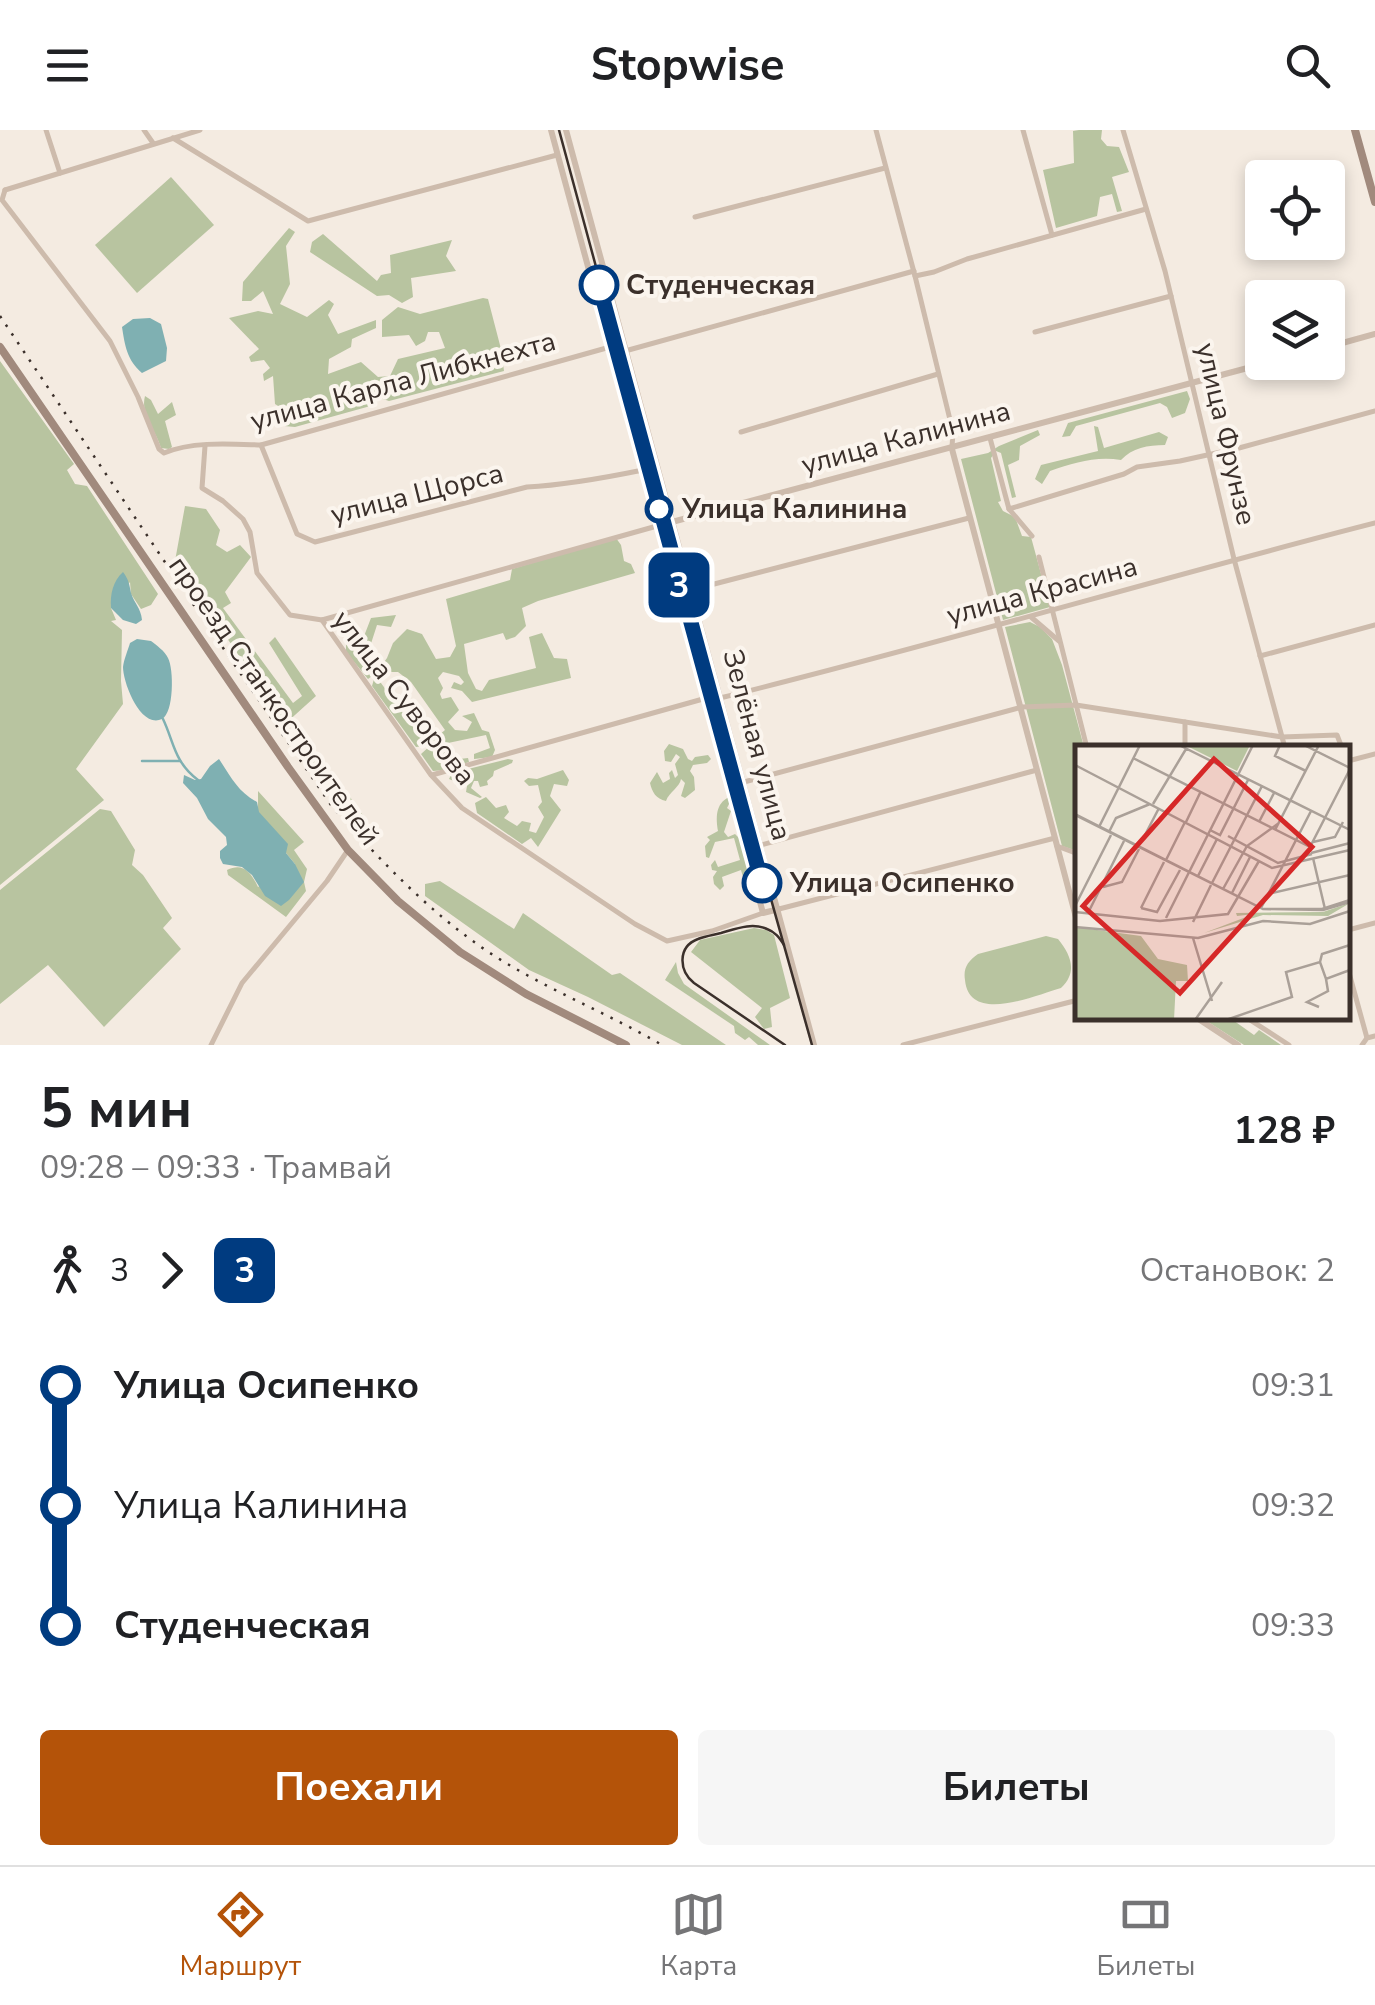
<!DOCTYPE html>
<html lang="ru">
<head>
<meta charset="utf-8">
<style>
  body { margin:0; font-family:"Nunito Sans",sans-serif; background:#f6f6f6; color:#202124; height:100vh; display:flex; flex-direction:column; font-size:38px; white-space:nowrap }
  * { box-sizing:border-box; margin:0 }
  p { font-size:32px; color:#757577 }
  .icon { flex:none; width:55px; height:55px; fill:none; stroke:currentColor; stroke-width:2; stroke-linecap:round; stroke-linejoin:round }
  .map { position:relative; height:915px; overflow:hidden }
  .side { display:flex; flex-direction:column; background:#fff; flex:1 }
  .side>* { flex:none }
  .badge { padding:0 20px; border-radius:15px; font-size:35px; line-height:65px }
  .fabs { position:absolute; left:1245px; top:30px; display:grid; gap:20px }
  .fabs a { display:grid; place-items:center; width:100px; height:100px; border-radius:10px; background:#fff; box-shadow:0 5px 15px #0003; font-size:50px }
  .map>.badge { position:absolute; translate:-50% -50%; box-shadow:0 0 0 5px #fff }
  .legs { display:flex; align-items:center; gap:15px; height:110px; padding:0 40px; font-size:32px }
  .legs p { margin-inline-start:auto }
  .head { display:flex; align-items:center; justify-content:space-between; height:170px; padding:0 40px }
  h1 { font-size:55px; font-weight:700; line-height:75px }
  .primary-button { display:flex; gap:20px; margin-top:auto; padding:20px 40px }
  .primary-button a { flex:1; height:115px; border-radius:10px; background:#b45309; color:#fff; font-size:40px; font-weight:700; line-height:115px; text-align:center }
  .primary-button a+a { background:#f6f6f6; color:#202124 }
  ul { padding:0 40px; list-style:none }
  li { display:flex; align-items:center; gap:35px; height:120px; font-size:38px }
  li i { display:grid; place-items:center; width:15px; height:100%; margin:0 12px; background:currentColor }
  li i::after { content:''; width:25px; height:25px; margin:-12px; border:8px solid; border-radius:50%; background:#fff }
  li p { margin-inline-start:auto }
  li:first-child i { background:linear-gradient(#0000 50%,currentColor 0) }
  li:last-child i { background:linear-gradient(currentColor 50%,#0000 0) }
  header { display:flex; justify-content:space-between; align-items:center; height:130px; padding:0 40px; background:#fff; font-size:45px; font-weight:700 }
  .tabs { display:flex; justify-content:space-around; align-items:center; height:140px; border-top:2px solid #e0e0e0; background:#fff; font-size:28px; color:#757577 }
  .tabs a { display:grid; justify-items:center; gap:5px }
  .tabs .selected { color:#b45309 }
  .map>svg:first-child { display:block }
</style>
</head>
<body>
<header><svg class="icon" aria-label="menu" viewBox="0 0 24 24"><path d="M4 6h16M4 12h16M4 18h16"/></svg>Stopwise<svg class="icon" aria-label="search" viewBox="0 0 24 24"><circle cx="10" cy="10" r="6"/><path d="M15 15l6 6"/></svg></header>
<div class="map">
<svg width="1375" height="915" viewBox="0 0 1375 915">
  <rect width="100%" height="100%" fill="#f4ebe1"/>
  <!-- green -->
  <g fill="#b8c4a0">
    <path d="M1079,0H1102L1101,9L1107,16L1119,17L1129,42L1112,47L1122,81L1117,82L1112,64L1100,67L1097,86L1056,98L1043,40L1074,33L1073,1Z"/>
    <path d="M171,47L214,95L137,163L95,115Z"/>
    <path d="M289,98L295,102L286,116L290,154L280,174L307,187L329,170L334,174L328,185L338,204L376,190V198L352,209L351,217L329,229L328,244L361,232L378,247L390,246L398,229L445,218L439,202H428L425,211L416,216L409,205L382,207V190L398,177L420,184L483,168L488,169L501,219L504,241L389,271L380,268L374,275L295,297L284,296L283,279L275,274L273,246L264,251L263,244L270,238L264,230L251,232L249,227L259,219L229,188L258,181L273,184L263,161L251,171H242L243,152Z"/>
    <path d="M323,104L377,151L381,145L391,143L390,125L452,110L446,126L456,141L411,148L413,167L402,173L389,165L377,166L310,122L312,112Z"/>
    <path d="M0,231L74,334L67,340L75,354L87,356L158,464L151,475L141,479L131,464L130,452L111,478L116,490L111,491L122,500L121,551L123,574L76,639L104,670L0,755Z"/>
    <path d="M1187,261L1190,269L1185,283L1172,288L1167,277L1160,273L1076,296L1070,306L1062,307L1068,293Z"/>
    <path d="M145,266L151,270L158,284L172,272L176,285L165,291L172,317L169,319L161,318C156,300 140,285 145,266Z"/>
    <path d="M1094,296L1098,297L1104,318L1159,302L1168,307L1165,315C1148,315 1132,318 1121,330C1095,326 1074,333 1050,341L1042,354L1035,349L1041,335L1098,321Z"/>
    <path d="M1038,300L1040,305L1020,316L1019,330L1008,335L1016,367L1012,368L1001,323L996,321L991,328L1001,371L998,372L1003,381L1015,387L1022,406L1031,407L1050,477L1003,490L961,329L988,323L999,316Z"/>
    <path d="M185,376L206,379L220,400L216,415L227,422L240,415L251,427L225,462L231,473L223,478L293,573L302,566L269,513L275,507L316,566L285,594L175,431Z"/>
    <path d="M616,408L621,415L624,431L631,434L635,443L538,471L522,478L526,496L515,507L506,510L503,503L464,514L468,543L476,559L482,561L489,550L536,538L529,507L542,503L554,528L567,529L571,548L472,572L462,561L451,558L454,552L461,555L464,552L459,546L443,542L438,548L443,558L440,564L442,569L451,567L459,580L448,592L455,600L467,601L472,592L462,586L474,583L482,600L489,602L495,620L492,627L474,629V624L490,618L486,605L448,613L451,630L468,628L469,632L445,640L433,641L421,624L431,615L416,617L372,556L374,549H378L423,610L432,611L445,600L411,552L398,542H387L383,538L368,549L346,522V514H361L371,488L396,485L391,497L377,495L366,529L382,535L387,528L393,513L407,499L422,504L436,529L450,527L456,516L446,469L510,450L512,439Z"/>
    <path d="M1030,492L1040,497L1052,509L1062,535L1084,617L1078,618L1077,721L1062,716L1005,497Z"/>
    <path d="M669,614L683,619L688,629L692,631L695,627L708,625L711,629L707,633L693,635L690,641L694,647L695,660L685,668L681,666L685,653L681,649C680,657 669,662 666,671C656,669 652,662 650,653L657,642L663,653L670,649L669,643L672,640L675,648L678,645L675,634L680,627L676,624L671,632L665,631L664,621Z"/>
    <path d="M306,621L345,660L367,691L359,697L356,694L301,623Z"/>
    <path d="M508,629L513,630L512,633L494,641L493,646L487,651L488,655L480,657L478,651H474L471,658L482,667L480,668L466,662L468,650L472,644L466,643L456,652L449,649L452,643Z"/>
    <path d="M563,640L569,650L567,656L554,654L550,666L561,680L538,717L531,708L522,714L477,683L475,673L486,667L496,678L506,675L509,682L504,688L517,696L522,691L531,693L529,701L536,703L544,687L538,677L542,672L538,655L529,656L524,651L528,648L537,649Z"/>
    <path d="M258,661L304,712L294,720L307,739L304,752L306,761L286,787L228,745L227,740C243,732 251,742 258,757L295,734L286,723L276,704L258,682Z"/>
    <path d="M729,667L731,670L727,678L731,681L724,702L728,707L735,704L741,710L759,772L749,768L741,740L722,747L724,756L720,760L714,754L713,747L717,741L712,740L711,735L715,730L718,737L740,730L734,708L715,712L709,728L706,727L705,716L710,710L707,707L718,701C716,688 715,674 729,667Z"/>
    <path d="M100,679L111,681L135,720L132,735L143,745L172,788L163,798L181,819L104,897L48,835L0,874V760Z"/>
    <path d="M440,751L514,799L523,783L612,845L620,843L726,915H682L588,867L529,840L425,766V754Z"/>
    <path d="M754,798L766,800L774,805L790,868L770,878L772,897L764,899L755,887L762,878L691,822L700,810Z"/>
    <path d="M1046,806L1058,809C1071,825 1078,842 1061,858C1036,865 969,895 965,850C963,838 968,831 978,824Z"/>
    <path d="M676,832L678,843L684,854L770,915H758L749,907L745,910L735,903L734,896L665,850Z"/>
    <path d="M1202,888H1230L1254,905L1259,900L1281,915H1244Z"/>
  </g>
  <!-- water -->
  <g fill="#7fb0b2">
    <path d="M150,188L161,194L167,218L166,231L142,243C127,230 125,216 122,197L133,189Z"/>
    <path d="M123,442C129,450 129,454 131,463C134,473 141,478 142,490L136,494L123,490L111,478C110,464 113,451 123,442Z"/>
    <path d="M137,509L151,511C156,515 165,521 168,528C174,539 174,583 162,589C140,599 123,552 123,537C124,529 128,520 130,513Z"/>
    <path d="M219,629C231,647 238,662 257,672L259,682L288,714L286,723L295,734L304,752L289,770L281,776L265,766L252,745L242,737L223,734L220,728V721L227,715L226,707L208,689L197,668L183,653L184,645L195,650L201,649L210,636Z"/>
  </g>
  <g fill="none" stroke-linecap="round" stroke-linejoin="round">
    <!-- stream -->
    <g stroke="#7fb0b2" stroke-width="2.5">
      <path d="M163,589C174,612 174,632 198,650"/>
      <path d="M142,631H180"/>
    </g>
    <!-- minor -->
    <g stroke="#cdbbac" stroke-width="5">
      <path d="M46,0L60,43"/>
      <path d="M144,0L153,13"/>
      <path d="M876,0L915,146L953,302L952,317"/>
      <path d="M1023,0L1052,105"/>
      <path d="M1123,0L1165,141L1234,429L1285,618"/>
      <path d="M173,8L308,91L557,25"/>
      <path d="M5,60L2,70L110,211L138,267L159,319L164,323C193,311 231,314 261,315L610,217"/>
      <path d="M5,60L200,0"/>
      <path d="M695,87L885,38"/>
      <path d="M915,146L934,142L967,129L1146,79"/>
      <path d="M1035,202L1171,166"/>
      <path d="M625,221L914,141"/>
      <path d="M741,302L938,244"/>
      <path d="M990,308L1009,379L1124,344L1137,337L1180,331L1239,318L1375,281"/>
      <path d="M261,315L297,404L315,412L527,357C566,355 604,348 643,340"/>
      <path d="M205,316L202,358L223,371L243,389L250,402L257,443L290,485L322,490L657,396"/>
      <path d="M1009,379L1032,406"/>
      <path d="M1039,427L1087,618"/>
      <path d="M691,460L969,388"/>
      <path d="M1031,487L1059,511"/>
      <path d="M322,490L431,645L462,678L635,794L667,811L712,801L763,783"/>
      <path d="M1260,526L1375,495"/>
      <path d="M720,568C940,514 1156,449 1375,393"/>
      <path d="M1185,592V618"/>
      <path d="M1348,631L1375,624"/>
      <path d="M432,645L703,569"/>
      <path d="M744,652L1022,577L1076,575L1282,607L1337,605L1342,618"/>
      <path d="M761,715L1037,640"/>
      <path d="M1057,716L1078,724"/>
      <path d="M779,779L1055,708"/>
      <path d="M1348,800L1375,793"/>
      <path d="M1348,839L1367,908"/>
      <path d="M1247,888L1289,915"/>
      <path d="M211,915L242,853L327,751L348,720"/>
      <path d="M903,915L1078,870"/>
      <path d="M1362,915L1367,908L1375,906"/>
    </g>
    <!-- tertiary -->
    <g stroke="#cdbbac" stroke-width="6">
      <path d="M551,0L763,783L779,779"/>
      <path d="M566,0L814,915"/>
      <path d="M1328,217L1375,204"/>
      <path d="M952,319L1078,795"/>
      <path d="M657,396L1270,232"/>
      <path d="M1197,888L1238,915"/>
    </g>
    <!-- secondary -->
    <g stroke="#a18a7d" stroke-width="8">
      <path d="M1355,0L1375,72"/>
      <path d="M0,217L288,637L348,720L398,771L460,822L526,864L626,915"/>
    </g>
    <!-- tram -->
    <g stroke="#3b302b" stroke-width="2.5">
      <path d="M559,0L668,403L812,915"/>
      <path d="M784,815C779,807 775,802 767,799C752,792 735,799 721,803C713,805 705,806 698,809C677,817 679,841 694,853L785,915"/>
    </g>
    <!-- rail -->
    <path stroke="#3b302b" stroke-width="2.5" stroke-dasharray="2.5 8" stroke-linecap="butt" d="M0,186L195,477L331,675C378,728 426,779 484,819C540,857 604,881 662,915"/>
  </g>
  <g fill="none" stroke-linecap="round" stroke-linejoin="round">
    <defs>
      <path id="line-1" d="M599,155L762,753"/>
    </defs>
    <!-- line-1 casing -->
    <use href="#line-1" stroke="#fff" stroke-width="22"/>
    <!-- line-1 -->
    <use href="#line-1" stroke="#003b80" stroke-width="15"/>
  </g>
  <!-- markers -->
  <g fill="#fff" stroke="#003b80" stroke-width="5">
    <circle cx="599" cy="155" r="18"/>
    <circle cx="659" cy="379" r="12"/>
    <circle cx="762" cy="753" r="18"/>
  </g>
  <g text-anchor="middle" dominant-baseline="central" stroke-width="8" stroke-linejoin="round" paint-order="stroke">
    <!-- stop labels -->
    <g font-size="28" font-weight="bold" fill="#3b302b" stroke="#fbf5ee" text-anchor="start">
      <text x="626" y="155">Студенческая</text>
      <text x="682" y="379">Улица Калинина</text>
      <text x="790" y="753">Улица Осипенко</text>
    </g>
    <!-- street labels -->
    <g font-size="28" fill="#3b302b" stroke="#fbf5ee">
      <text transform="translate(403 251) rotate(-15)">улица Карла Либкнехта</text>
      <text transform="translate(1226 304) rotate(77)">улица Фрунзе</text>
      <text transform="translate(906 308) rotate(-15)">улица Калинина</text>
      <text transform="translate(417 364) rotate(-14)">улица Щорса</text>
      <text transform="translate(1042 461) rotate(-15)">улица Красина</text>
      <text transform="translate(404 568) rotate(52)">улица Суворова</text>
      <text transform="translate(274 571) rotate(55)">проезд Станкостроителей</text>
      <text transform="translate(757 615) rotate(75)">Зелёная улица</text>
    </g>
  </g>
  <!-- overview -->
  <g transform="translate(1075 615)">
    <rect width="275" height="275" fill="#f4ebe1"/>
    <path d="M110,0H175L162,26ZM275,158L253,171L188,170L129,188L179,169L162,171L161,168L248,167ZM0,182L66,191L83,214L112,220L113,236H101L99,275H0Z" fill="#b8c4a0"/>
    <path fill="none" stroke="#aaa098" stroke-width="2.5" d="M104,0L275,85M205,0L200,11L231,26M229,0L275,23M58,13L235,102M0,20L197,123L275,105M78,59L111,4M0,69L188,164H247L275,155M0,70L188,164L248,165L275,157M111,77L126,46M184,77L199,48M24,82L65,0M135,85L145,90L173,35M200,85L244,0M34,87L41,73L75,59M70,90L84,63M153,91L203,118L237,109M238,97L260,92L268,77M235,102L275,24M236,108L275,98M238,113L250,164M91,115L110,77M123,131L142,94M137,138L187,41M28,142L47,137L64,104M148,144L172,101L204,78M157,148L175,112M193,149L275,130M0,161L36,90M66,163L82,167L105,125M66,163L89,117M186,163L236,66M14,166L49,96M0,167L85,176L153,169L184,116M91,173L178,0M118,177L136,140M0,182L123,193L188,176L235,179L275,166M118,193L137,256M245,217L247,209L275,200M244,262L232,257L253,246L251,234M120,275L147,237M151,275L217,252L211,227L245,217L251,234L275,225"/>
    <path fill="#d62828" fill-opacity="0.15" stroke="#d62828" stroke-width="5" d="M139,14L237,102L105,248L8,161Z"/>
    <rect width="275" height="275" fill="none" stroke="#3b302b" stroke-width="5"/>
  </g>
</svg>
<div class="fabs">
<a><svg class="icon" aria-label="locate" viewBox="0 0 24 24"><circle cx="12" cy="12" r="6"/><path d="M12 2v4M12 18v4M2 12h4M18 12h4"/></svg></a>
<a><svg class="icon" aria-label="layers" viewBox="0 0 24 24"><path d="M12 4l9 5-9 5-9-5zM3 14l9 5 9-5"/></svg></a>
</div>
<b class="badge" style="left:679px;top:455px;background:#003b80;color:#fff">3</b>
</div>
<section class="side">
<div class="head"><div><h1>5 мин</h1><p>09:28 – 09:33 · Трамвай</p></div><b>128 ₽</b></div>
<div class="legs"><svg class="icon" aria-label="walk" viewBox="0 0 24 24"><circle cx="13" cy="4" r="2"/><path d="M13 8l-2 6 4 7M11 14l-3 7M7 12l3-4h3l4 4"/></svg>3<svg class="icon" aria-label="forward" viewBox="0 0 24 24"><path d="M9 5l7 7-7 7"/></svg><b class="badge" style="background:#003b80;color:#fff">3</b><p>Остановок: 2</p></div>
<ul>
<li><i style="color:#003b80"></i><b>Улица Осипенко</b><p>09:31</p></li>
<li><i style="color:#003b80"></i><span>Улица Калинина</span><p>09:32</p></li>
<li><i style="color:#003b80"></i><b>Студенческая</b><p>09:33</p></li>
</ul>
<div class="primary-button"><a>Поехали</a><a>Билеты</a></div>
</section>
<nav class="tabs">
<a class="selected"><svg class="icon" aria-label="directions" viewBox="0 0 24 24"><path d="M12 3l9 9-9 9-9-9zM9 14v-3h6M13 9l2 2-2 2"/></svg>Маршрут</a>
<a><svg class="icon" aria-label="map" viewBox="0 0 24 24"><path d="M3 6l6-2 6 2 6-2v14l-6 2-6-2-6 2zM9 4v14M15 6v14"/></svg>Карта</a>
<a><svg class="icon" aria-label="tickets" viewBox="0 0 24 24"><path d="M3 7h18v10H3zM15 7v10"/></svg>Билеты</a>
</nav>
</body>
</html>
